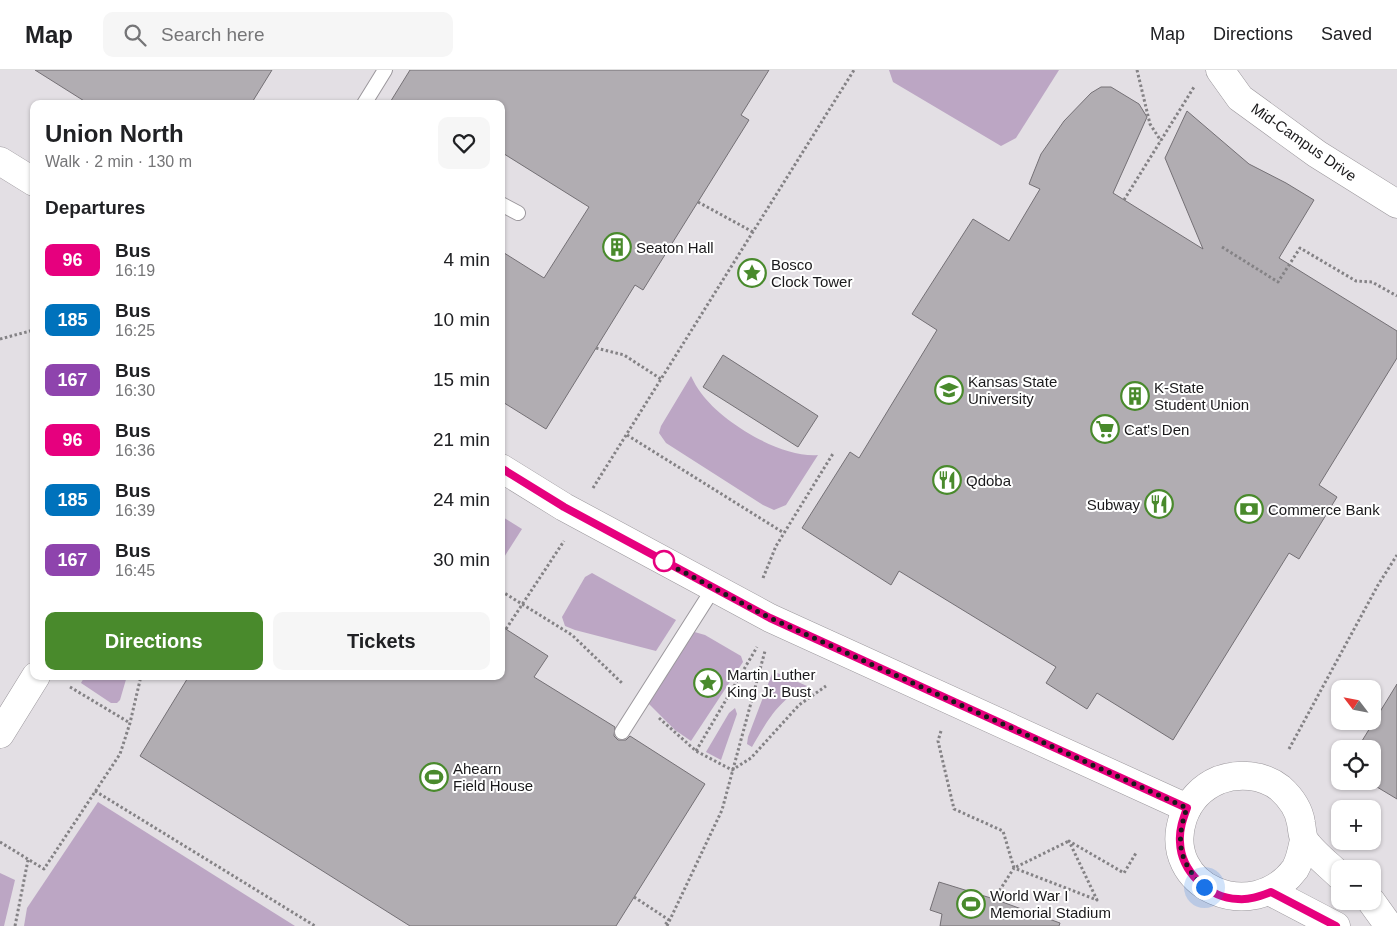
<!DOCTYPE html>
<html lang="en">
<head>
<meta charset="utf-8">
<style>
  body { margin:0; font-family:Arial,sans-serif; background:#f6f6f6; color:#202124; height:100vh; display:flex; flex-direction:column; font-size:19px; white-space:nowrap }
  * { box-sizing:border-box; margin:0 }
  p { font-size:16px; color:#757577 }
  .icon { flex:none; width:28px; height:28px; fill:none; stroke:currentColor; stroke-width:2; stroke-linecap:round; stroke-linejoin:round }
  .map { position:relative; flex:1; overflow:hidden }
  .side { position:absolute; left:30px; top:30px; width:475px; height:580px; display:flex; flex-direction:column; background:#fff; border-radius:10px; box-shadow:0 1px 4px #0004 }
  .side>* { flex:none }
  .badge { padding:0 10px; border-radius:8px; font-size:18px; line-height:32px }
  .needle { width:32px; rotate:302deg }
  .controls { position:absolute; left:1331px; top:610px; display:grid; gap:10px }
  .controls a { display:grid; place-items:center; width:50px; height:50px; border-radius:10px; background:#fff; box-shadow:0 1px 4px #0004; font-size:25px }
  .you { position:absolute; width:25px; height:25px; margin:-12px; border:4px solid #fff; border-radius:50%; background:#1a73e8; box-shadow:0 0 0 8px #1a73e833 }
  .map>.badge { position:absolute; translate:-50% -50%; box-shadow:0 0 0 2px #fff }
  h2 { padding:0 15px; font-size:19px; line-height:45px }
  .round { display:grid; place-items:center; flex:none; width:52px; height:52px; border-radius:10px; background:#f6f6f6 }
  .head { display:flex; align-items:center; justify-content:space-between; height:85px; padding:0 15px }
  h1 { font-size:24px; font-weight:700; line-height:38px }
  .button { display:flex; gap:10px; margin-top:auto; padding:10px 15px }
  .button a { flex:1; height:58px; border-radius:10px; background:#498a2c; color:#fff; font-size:20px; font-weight:700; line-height:58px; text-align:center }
  .button a+a { background:#f6f6f6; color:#202124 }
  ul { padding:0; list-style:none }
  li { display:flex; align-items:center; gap:15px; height:60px; padding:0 15px }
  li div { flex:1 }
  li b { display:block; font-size:19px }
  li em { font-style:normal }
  li .badge { min-width:55px; font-weight:700; text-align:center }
  header { display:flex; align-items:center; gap:30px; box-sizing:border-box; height:70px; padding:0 25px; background:#fff; border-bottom:1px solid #e0e0e0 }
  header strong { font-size:24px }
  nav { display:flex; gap:28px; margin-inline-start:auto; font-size:18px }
  .search { width:350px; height:45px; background:#f6f6f6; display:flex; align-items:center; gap:12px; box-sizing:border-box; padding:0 18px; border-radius:10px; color:#757577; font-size:19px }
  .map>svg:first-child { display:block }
</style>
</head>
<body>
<header>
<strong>Map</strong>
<div class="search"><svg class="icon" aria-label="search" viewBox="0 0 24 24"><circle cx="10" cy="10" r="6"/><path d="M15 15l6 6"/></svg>Search here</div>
<nav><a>Map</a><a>Directions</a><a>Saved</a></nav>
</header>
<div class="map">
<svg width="1397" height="856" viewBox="0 0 1397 856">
  <rect width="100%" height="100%" fill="#e3dfe4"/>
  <!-- green -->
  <g fill="#bca6c4">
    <path d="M889,0H1059L1016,68L1001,76L893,12Z"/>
    <path d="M691,306C694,312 697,318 701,323C723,353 781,388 818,385L786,435L774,440L763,435L666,373L659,363L661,356Z"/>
    <path d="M501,446L522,459L501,492Z"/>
    <path d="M592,503L676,550L656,581L575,560L565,556L562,547L585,507Z"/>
    <path d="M691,561L705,565L741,586L743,592L691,671L675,660L648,633Z"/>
    <path d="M773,601L807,616C778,630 768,650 752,677L747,674L748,667Z"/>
    <path d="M85,606H127L120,630L117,633H111L81,613Z"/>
    <path d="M735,638L737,644L721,690L706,682L729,643Z"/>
    <path d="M98,732L295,856H24L27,838Z"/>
    <path d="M0,803L15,810L4,856H0Z"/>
  </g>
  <!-- building -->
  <g fill="#b1adb2" stroke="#747075">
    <path d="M35,0H272L251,34H89Z"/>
    <path d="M410,0H769L741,45L749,50L643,220L635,215L546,359L501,331V181L544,208L589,137L501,82V34H389Z"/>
    <path d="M1101,17H1111L1139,34L1147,47L1113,123L1203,179L1165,88L1187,41L1249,94L1286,113L1314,130L1279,188L1397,261V288L1319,415L1337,427L1299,489L1289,483L1173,670L1097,623L1087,639L1046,613L1056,597L899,501L891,515L802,458L850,382L859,388L937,260L912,244L973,149L1009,171L1040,119L1029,114L1041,84L1064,51L1091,23Z"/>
    <path d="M723,285L818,346L798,377L703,317Z"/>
    <path d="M501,556L548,586L534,607L615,657L614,666L618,670H626L630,666L705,714L616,856H410L140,686L189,606H501Z"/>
    <path d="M1397,614V729L1367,711H1372V679H1357Z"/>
    <path d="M939,812L994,829L1060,853L1059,856H940L942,844L930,840Z"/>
  </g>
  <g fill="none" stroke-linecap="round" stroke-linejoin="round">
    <defs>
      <g id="lane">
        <path d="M364,34L385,0"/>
        <path d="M501,134L518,143"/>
        <path d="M622,662L713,519"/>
      </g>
      <g id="street">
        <path d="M1220,0L1240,28L1317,84L1397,134"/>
        <path d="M0,91L34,112"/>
        <path d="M501,398L564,437L770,548L1187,738"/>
        <path d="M0,664L36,606"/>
        <path d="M1304,770C1302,779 1300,791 1295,799C1253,856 1160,817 1183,748C1189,731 1202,717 1219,710C1238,703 1262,704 1280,718C1290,727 1299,739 1301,753C1302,758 1302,766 1305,771C1312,782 1330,796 1340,806"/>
        <path d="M1271,822L1336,856"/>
        <path d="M1371,831L1389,856"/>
      </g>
    </defs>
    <!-- lane casing -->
    <use href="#lane" stroke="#9b979c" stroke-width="16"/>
    <!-- street casing -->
    <use href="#street" stroke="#9b979c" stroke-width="29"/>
    <!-- path -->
    <g stroke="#848285" stroke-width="3" stroke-dasharray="2.5 2.5" stroke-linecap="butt">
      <path d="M1137,0L1150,54L1161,71"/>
      <path d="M1124,130L1194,17"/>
      <path d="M698,132L753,162"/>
      <path d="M1222,177L1278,212L1300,178L1356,211L1372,212L1397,226"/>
      <path d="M0,269L34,260"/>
      <path d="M596,278L624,285L661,309"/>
      <path d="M627,365L784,463"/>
      <path d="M593,418L854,0"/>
      <path d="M763,508L776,476L834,382"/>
      <path d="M501,521L572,565L623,614"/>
      <path d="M506,559L564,471"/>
      <path d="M70,617L130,653"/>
      <path d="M659,648L696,681L732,700L751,688L799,635L826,616"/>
      <path d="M941,661L938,671L954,739L1003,761L1014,798L1069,771"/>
      <path d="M1289,679L1378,515L1397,485"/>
      <path d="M696,681L757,577"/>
      <path d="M95,721L315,856"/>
      <path d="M0,772L44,799L120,684L130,653L141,606"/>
      <path d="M634,827L669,850L664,856"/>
      <path d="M994,829L1014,798L1097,830L1069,771L1124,803L1136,783"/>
      <path d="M15,856L28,790"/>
      <path d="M667,856L722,740L765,581"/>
    </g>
    <!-- lane -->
    <use href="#lane" stroke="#fff" stroke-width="14"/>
    <!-- street -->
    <use href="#street" stroke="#fff" stroke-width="28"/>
  </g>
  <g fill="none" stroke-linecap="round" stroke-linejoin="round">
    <defs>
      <path id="line" d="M501,398L564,437L770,548L1187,738C1183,749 1179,760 1180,772C1181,801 1208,828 1238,829C1250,830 1260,826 1271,822L1336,856"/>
    </defs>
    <!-- line casing -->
    <use href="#line" stroke="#fff" stroke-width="11"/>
    <!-- line -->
    <use href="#line" stroke="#e6007e" stroke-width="8"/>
    <!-- walk -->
    <path stroke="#1a191b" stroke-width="5" stroke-dasharray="0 9" d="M664,491L659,489L770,548L1187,738C1175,772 1179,792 1204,817"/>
  </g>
  <!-- icons -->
  <defs>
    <symbol id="building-ring" viewBox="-11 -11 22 22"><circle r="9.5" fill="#fff" stroke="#498a2c" stroke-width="1.5"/><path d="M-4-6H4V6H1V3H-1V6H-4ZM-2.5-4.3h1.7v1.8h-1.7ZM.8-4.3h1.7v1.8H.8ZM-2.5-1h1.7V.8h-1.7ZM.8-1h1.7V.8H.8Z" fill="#498a2c"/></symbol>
    <symbol id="sight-ring" viewBox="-11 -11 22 22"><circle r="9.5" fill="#fff" stroke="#498a2c" stroke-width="1.5"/><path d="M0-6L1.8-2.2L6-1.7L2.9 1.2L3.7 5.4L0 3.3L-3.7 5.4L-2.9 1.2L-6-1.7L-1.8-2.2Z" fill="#498a2c"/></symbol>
    <symbol id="university-ring" viewBox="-11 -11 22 22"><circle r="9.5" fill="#fff" stroke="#498a2c" stroke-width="1.5"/><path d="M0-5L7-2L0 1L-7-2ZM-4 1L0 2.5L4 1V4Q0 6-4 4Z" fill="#498a2c"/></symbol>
    <symbol id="supermarket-ring" viewBox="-11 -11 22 22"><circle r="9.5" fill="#fff" stroke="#498a2c" stroke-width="1.5"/><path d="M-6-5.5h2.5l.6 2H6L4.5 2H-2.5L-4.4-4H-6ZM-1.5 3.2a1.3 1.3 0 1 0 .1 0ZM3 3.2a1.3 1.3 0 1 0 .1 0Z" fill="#498a2c"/></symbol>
    <symbol id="restaurant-ring" viewBox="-11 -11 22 22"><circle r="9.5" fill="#fff" stroke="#498a2c" stroke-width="1.5"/><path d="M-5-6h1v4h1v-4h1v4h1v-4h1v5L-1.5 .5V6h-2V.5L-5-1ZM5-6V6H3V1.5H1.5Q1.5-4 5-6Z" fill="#498a2c"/></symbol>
    <symbol id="bank-ring" viewBox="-11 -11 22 22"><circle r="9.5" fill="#fff" stroke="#498a2c" stroke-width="1.5"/><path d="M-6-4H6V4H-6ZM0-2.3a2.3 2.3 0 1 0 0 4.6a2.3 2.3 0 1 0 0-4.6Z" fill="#498a2c"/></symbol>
    <symbol id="stadium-ring" viewBox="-11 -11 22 22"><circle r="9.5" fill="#fff" stroke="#498a2c" stroke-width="1.5"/><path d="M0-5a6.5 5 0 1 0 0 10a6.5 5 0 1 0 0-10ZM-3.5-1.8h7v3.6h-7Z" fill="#498a2c"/></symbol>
  </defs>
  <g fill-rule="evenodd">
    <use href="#building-ring" x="601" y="161" width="32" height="32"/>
    <use href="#sight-ring" x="736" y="187" width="32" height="32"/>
    <use href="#university-ring" x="933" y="304" width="32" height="32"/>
    <use href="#building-ring" x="1119" y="310" width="32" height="32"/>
    <use href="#supermarket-ring" x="1089" y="343" width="32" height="32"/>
    <use href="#restaurant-ring" x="931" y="394" width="32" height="32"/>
    <use href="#restaurant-ring" x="1143" y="418" width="32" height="32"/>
    <use href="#bank-ring" x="1233" y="423" width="32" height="32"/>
    <use href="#sight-ring" x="692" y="597" width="32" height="32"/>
    <use href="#stadium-ring" x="418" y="691" width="32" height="32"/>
    <use href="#stadium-ring" x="955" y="818" width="32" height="32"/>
  </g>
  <!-- markers -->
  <circle fill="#fff" stroke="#e6007e" stroke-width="2.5" cx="664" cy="491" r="10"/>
  <g text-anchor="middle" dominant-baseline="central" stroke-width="4" stroke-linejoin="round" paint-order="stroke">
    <!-- street labels -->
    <g font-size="15" fill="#1a191b" stroke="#fff">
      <text transform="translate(1304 72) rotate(35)">Mid-Campus Drive</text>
    </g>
    <!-- poi labels -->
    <g font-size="15" fill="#1a191b" stroke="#fff" text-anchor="start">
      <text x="636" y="177">Seaton Hall</text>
      <text x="771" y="194">Bosco<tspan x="771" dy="17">Clock Tower</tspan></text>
      <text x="968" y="311">Kansas State<tspan x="968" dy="17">University</tspan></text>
      <text x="1154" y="317">K-State<tspan x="1154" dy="17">Student Union</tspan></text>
      <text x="1124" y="359">Cat's Den</text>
      <text x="966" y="410">Qdoba</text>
      <text x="1140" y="434" text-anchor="end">Subway</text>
      <text x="1268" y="439">Commerce Bank</text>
      <text x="727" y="604">Martin Luther<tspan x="727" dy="17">King Jr. Bust</tspan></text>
      <text x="453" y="698">Ahearn<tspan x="453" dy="17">Field House</tspan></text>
      <text x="990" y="825">World War I<tspan x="990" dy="17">Memorial Stadium</tspan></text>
    </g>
  </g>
</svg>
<div class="controls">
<a><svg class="needle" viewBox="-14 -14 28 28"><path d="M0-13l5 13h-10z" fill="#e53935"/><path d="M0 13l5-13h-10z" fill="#757577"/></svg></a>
<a><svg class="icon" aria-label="locate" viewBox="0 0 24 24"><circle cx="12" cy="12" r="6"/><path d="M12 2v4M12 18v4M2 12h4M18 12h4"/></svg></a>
<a>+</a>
<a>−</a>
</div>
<div class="you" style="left:1204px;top:817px"></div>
<section class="side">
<div class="head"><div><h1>Union North</h1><p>Walk · 2 min · 130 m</p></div><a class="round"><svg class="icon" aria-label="heart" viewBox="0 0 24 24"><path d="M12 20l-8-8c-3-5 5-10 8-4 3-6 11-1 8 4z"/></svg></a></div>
<h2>Departures</h2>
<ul>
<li><span class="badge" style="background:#e6007e;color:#fff">96</span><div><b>Bus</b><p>16:19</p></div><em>4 min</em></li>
<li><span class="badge" style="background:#0072bc;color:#fff">185</span><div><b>Bus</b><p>16:25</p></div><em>10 min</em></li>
<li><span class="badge" style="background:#8e44ad;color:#fff">167</span><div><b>Bus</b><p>16:30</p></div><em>15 min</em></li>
<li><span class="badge" style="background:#e6007e;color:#fff">96</span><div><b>Bus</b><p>16:36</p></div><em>21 min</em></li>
<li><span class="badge" style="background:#0072bc;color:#fff">185</span><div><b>Bus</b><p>16:39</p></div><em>24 min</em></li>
<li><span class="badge" style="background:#8e44ad;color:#fff">167</span><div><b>Bus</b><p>16:45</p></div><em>30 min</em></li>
</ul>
<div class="button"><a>Directions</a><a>Tickets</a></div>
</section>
</div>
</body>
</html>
